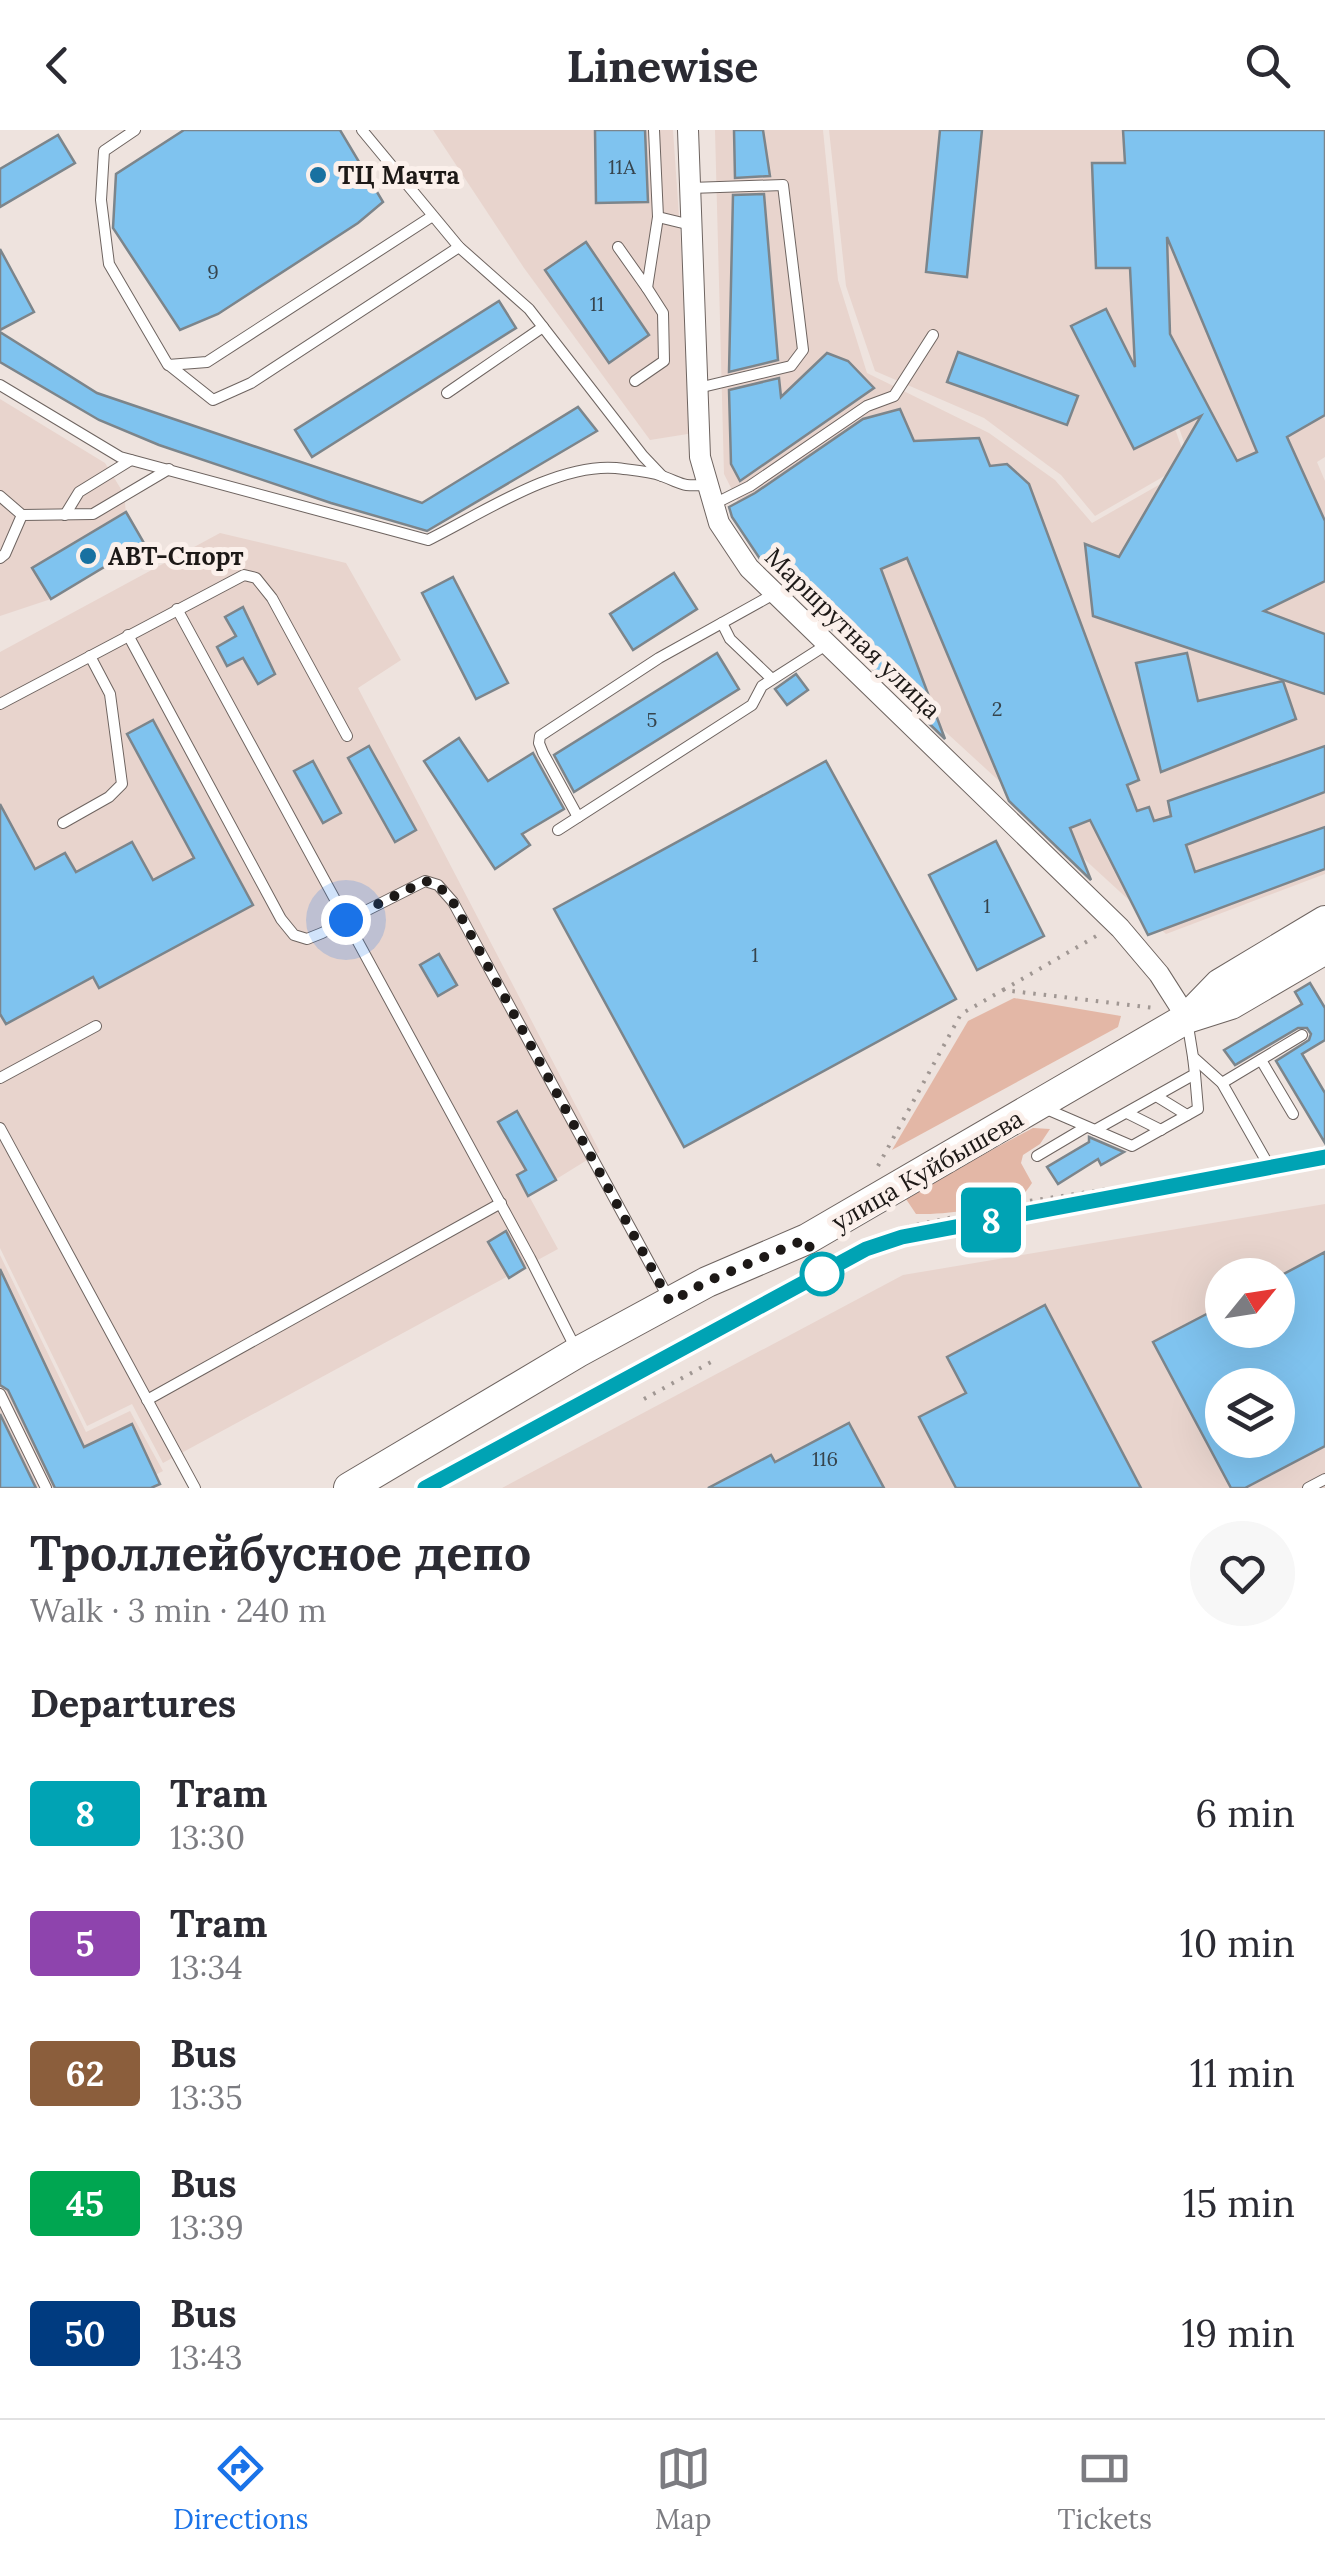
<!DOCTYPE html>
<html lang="en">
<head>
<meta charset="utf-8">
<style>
  body { margin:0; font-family:Lora,serif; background:#f7f7f7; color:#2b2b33; height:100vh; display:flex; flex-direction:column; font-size:38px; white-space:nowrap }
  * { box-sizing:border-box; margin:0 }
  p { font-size:32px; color:#7c7c81 }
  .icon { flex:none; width:55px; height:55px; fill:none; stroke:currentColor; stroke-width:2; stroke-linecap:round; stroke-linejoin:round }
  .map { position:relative; height:1358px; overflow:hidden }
  .details { display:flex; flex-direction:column; background:#fff; flex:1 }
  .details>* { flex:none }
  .badge { padding:0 20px; border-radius:8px; font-size:35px; line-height:65px }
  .needle { width:65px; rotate:60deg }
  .fabs { position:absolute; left:1205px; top:1128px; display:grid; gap:20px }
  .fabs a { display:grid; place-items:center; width:90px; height:90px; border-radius:50%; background:#fff; box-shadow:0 10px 40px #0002; font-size:50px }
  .you { position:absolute; width:50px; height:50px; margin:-25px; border:8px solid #fff; border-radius:50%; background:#1a73e8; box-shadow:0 0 0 15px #1a73e833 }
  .map>.badge { position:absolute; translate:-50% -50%; box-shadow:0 0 0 5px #fff }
  h2 { padding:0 30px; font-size:38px; line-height:90px }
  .round { display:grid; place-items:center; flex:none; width:105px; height:105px; border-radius:52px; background:#f7f7f7 }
  .head { display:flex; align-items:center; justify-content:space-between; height:170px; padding:0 30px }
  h1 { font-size:48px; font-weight:800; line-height:75px }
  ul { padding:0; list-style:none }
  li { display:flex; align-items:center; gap:30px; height:130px; padding:0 30px }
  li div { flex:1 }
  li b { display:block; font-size:38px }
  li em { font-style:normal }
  li .badge { min-width:110px; font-weight:700; text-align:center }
  header { display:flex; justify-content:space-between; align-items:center; height:130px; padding:0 30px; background:#fff; font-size:45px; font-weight:800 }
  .dock { display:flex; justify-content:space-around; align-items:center; height:140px; border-top:2px solid #e1e1e2; background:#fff; font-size:28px; color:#7c7c81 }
  .dock a { display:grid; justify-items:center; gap:5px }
  .dock .current { color:#1a73e8 }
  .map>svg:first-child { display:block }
</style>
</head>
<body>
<header><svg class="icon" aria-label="back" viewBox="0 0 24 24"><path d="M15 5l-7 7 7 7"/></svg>Linewise<svg class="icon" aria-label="search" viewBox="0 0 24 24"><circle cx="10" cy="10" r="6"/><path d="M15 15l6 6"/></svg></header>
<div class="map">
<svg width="1325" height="1358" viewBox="0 0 1325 1358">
  <rect width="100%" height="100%" fill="#eee3de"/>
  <!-- built -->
  <g fill="#e8d4cd" fill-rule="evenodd">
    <path d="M433,0H673L694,303L650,310L524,138Z"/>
    <path d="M715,0H823L838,150L867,243L989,303L1055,350L1092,393L1192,336L1151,215L1149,0H1325V327L1317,332L1325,351V744L1166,804L913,572L758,411L724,344Z"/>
    <path d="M829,0H1143L1145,213L1187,333L1095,386L1061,345L984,288L875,241L846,156Z"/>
    <path d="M0,269L105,333L124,364L126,383L144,413L51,469L0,486Z"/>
    <path d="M220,403L346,433L401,530L358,558L600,1022L529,1066L558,1119L163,1333L132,1274L87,1296L0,1118V522Z"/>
    <path d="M1325,1074V1358H502L903,1145ZM1222,1145H1278V1200H1222ZM1222,1255H1278V1310H1222Z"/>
    <path d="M0,1125L86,1302L130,1281L163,1341L130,1358H0Z"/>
  </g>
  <!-- green -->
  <g fill="#e3b7a6">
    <path d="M1014,868L1121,886L1118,897L892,1020L968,891Z"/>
    <path d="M1033,998L1050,999L1040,1014L1023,1025L1021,1033L1032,1053C1031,1055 1023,1065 1022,1066C1006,1078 937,1085 916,1084L906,1069L915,1061Z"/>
  </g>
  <!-- building -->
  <g fill="#7fc3ef" stroke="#7c858b" stroke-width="2.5" fill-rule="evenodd">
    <path d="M184,0H340L383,72L358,93L218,184L180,200L113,98L116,44Z"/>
    <path d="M595,0H645L648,72L596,73Z"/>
    <path d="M734,0H763L770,46L735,48Z"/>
    <path d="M940,0H982L967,147L926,142Z"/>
    <path d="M1123,0H1325V285L1287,307L1325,391V451L1264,481L1325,504V564L1093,486L1085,414L1119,427L1201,286L1134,319L1071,196L1106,179L1135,237L1130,138H1096L1092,33H1125ZM1167,107L1257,322L1237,331L1170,204Z"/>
    <path d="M58,5L75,33L0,77V39Z"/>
    <path d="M764,64L778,230L729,242L733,65Z"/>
    <path d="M586,112L649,205L609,233L545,140Z"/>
    <path d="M0,119L34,182L0,200Z"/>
    <path d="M499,171L516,198L312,327L295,300Z"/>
    <path d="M0,202L97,263L422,373L578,277L597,301L427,401L331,373L159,315L99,290L0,232Z"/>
    <path d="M958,222L1078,266L1067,295L947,252Z"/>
    <path d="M827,223L848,231L874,258L740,351L731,334L729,260L779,248L781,267Z"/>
    <path d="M900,279L914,311L979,308L990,336L1007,334L1029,354L1139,650L1127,655L1137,681L1149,677L1154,691L1171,686L1168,671L1325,616V662L1186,715L1195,742L1325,697V739L1148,805L1090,690L1070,698L1091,750L1009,671L907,428L881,439L945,609L760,429L732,387L729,377L755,363L863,289Z"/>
    <path d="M126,382L144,413L51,469L32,438Z"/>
    <path d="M674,443L697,479L633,520L610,484Z"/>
    <path d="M453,447L508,553L476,569L422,463Z"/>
    <path d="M243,477L275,544L258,554L243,528L227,536L217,517L236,506L225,487Z"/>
    <path d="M717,523L739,559L574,662L554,625Z"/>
    <path d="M1187,523L1198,571L1283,551L1296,589L1161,642L1136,533Z"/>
    <path d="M796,544L808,560L787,575L775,559Z"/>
    <path d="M153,590L253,775L99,858L93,847L6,894L0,884V674L35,739L65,723L76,742L132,712L153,750L194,728L127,604Z"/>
    <path d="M459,608L488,651L533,623L564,679L522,704L530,715L495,739L424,631Z"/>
    <path d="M369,616L416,700L395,712L348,628Z"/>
    <path d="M313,631L341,683L323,693L294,641Z"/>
    <path d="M826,631L956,869L684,1017L554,779Z"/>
    <path d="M996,711L1044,806L977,840L929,745Z"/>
    <path d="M439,824L457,855L438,866L420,835Z"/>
    <path d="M1310,853L1325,878V910L1302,924L1325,963V1013L1276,931L1309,910L1311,904L1307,898H1298L1235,935L1224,920L1302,874L1295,862Z"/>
    <path d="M517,981L556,1050L528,1066L517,1045L526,1040L498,992Z"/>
    <path d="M1089,1007L1124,1022L1101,1035L1098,1029L1058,1054L1047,1037L1089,1012Z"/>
    <path d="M506,1101L525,1138L509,1148L488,1112Z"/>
    <path d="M1325,1122V1316L1245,1358H1231L1153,1212L1222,1176V1200H1278V1147ZM1222,1255H1278V1310H1222Z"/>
    <path d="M0,1139L84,1317L132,1294L160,1354L151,1358H55L8,1260L0,1255Z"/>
    <path d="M1045,1175L1141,1358H956L919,1287L966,1263L947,1227Z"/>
    <path d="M0,1284L36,1358H0Z"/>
    <path d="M849,1293L884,1358H708L771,1325L775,1332Z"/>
  </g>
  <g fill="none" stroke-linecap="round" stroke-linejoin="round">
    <defs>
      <g id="service">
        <path d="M135,0L104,21L101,70L109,134L168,235L207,232L431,87"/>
        <path d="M362,0L459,117L529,179L643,326L662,346"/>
        <path d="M690,58L783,55L803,220L791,236L698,258"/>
        <path d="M658,87L691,95"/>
        <path d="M618,117L647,158L658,87L654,0"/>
        <path d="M169,235L213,270L251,253L459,117"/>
        <path d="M635,251L664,231L663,183L647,158"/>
        <path d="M0,255L120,327L428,410C481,384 556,333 616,338C630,340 649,341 662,346C686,355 679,356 707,355"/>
        <path d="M447,263L543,197"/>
        <path d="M0,366L22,385"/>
        <path d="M714,374L750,356L867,276L894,266L933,205"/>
        <path d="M65,385L79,362L131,330"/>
        <path d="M0,428L5,424L22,385L93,384L169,339"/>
        <path d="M177,479L530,1128L577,1221"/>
        <path d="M722,493L730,509L772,549"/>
        <path d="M128,505L281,789L294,805L307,809L322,803L425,751L438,755L453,772L668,1167"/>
        <path d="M0,574L244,445L256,448L272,468L347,606"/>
        <path d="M578,687L543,623L539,613L540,606L659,528L774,464"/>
        <path d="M63,693L109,667L122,654L110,564L90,526"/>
        <path d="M558,700L752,575L762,556L826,515"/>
        <path d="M1187,890L1193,927L1222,953L1268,1034"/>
        <path d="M1261,930L1293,984"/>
        <path d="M0,948L96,896"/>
        <path d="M1222,953L1302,905"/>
        <path d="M1156,966L1187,985"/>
        <path d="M1044,978L1095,1000L1195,944L1193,927"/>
        <path d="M1127,983L1161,1000"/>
        <path d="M0,998L195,1358"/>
        <path d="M1095,1000L1132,1016L1198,979L1195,944"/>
        <path d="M1037,1026L1086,997"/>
        <path d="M0,1264L46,1358"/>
        <path d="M147,1270L501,1073"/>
        <path d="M1308,1358L1325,1349"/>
      </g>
      <path id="minor" d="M688,0L700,327L719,393L749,438L1120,798L1159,844L1187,888"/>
      <g id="secondary">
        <path d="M1189,886L1220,854L1325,791"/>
        <path d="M349,1358L578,1222L707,1152L807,1109L1187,888L1231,874L1325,819"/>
      </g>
    </defs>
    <!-- service casing -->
    <use href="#service" stroke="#6e6460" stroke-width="12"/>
    <!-- minor casing -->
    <use href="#minor" stroke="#6e6460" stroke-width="22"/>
    <!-- secondary casing -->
    <use href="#secondary" stroke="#6e6460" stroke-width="32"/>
    <!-- path -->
    <g stroke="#a09793" stroke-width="4" stroke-dasharray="2.5 8" stroke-linecap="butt">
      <path d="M1003,860L1098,805"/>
      <path d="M1281,1030L1325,1018"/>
      <path d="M878,1036L961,884L1003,860L1155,878"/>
      <path d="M730,1189L882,1106L911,1096L1029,1071L1253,1037"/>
      <path d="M636,1239L693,1209"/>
      <path d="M644,1269L713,1231"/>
    </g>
    <!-- service -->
    <use href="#service" stroke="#fff" stroke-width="10"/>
    <!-- minor -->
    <use href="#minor" stroke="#fff" stroke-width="20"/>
    <!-- secondary -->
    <use href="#secondary" stroke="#fff" stroke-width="30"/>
    <!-- tram -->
    <path stroke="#8b8380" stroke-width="2.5" d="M424,1358L866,1119L902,1107L1325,1027"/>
  </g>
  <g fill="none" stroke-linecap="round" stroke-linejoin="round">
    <defs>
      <path id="line" d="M425,1358L866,1119L902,1107L1325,1027"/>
    </defs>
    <!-- line casing -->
    <use href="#line" stroke="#fff" stroke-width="22"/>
    <!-- line -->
    <use href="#line" stroke="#00a3b4" stroke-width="15"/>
    <!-- walk -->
    <path stroke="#1d1917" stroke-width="10" stroke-dasharray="0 18" d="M346,790L425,751L438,755L453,772L670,1172L706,1152L806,1109L822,1144"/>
  </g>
  <!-- markers -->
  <g fill="#1871a1" stroke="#fbf0eb" stroke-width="4">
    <circle cx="318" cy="45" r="10"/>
    <circle cx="88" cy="426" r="10"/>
  </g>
  <circle fill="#fff" stroke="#00a3b4" stroke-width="5" cx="822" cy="1144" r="20"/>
  <g text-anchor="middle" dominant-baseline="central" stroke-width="10" stroke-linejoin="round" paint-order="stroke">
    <!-- number labels -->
    <g font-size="20" fill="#36444d">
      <text x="622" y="36">11А</text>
      <text x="213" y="141">9</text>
      <text x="597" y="173">11</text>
      <text x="997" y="578">2</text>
      <text x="652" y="589">5</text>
      <text x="987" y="775">1</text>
      <text x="755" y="824">1</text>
      <text x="825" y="1328">116</text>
    </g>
    <!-- poi labels -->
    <g font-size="25" font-weight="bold" fill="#1d1917" stroke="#fbf0eb" text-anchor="start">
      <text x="338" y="45">ТЦ Мачта</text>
      <text x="108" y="426">АВТ-Спорт</text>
    </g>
    <!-- street labels -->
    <g font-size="25" fill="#1d1917" stroke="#fbf0eb">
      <text transform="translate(853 503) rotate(44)">Маршрутная улица</text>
      <text transform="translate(927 1040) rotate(-30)">улица Куйбышева</text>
    </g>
  </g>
</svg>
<div class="fabs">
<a><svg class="needle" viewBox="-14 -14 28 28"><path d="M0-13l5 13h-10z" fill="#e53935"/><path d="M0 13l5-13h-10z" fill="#7c7c81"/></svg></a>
<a><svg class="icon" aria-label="layers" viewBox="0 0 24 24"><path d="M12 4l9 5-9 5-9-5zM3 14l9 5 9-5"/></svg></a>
</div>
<div class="you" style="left:346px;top:790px"></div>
<b class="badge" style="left:991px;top:1090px;background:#00a3b4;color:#fff">8</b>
</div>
<section class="details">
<div class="head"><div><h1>Троллейбусное депо</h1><p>Walk · 3 min · 240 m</p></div><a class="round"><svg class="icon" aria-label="heart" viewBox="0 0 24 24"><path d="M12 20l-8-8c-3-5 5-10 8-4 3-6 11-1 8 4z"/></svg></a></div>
<h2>Departures</h2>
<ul>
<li><span class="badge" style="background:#00a3b4;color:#fff">8</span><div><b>Tram</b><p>13:30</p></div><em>6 min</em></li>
<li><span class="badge" style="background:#8e44ad;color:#fff">5</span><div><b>Tram</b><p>13:34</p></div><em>10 min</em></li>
<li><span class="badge" style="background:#8b5e3c;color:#fff">62</span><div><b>Bus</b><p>13:35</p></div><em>11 min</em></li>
<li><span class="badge" style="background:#00a651;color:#fff">45</span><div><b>Bus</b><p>13:39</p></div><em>15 min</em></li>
<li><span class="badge" style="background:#003b80;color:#fff">50</span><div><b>Bus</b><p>13:43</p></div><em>19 min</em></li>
</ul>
</section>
<nav class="dock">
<a class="current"><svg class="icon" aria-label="directions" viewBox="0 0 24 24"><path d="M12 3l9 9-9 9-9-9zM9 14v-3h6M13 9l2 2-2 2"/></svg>Directions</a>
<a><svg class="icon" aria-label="map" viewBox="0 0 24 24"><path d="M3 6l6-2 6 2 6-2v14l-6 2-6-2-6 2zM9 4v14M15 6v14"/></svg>Map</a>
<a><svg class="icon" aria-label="tickets" viewBox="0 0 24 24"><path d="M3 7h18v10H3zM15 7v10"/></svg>Tickets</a>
</nav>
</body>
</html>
